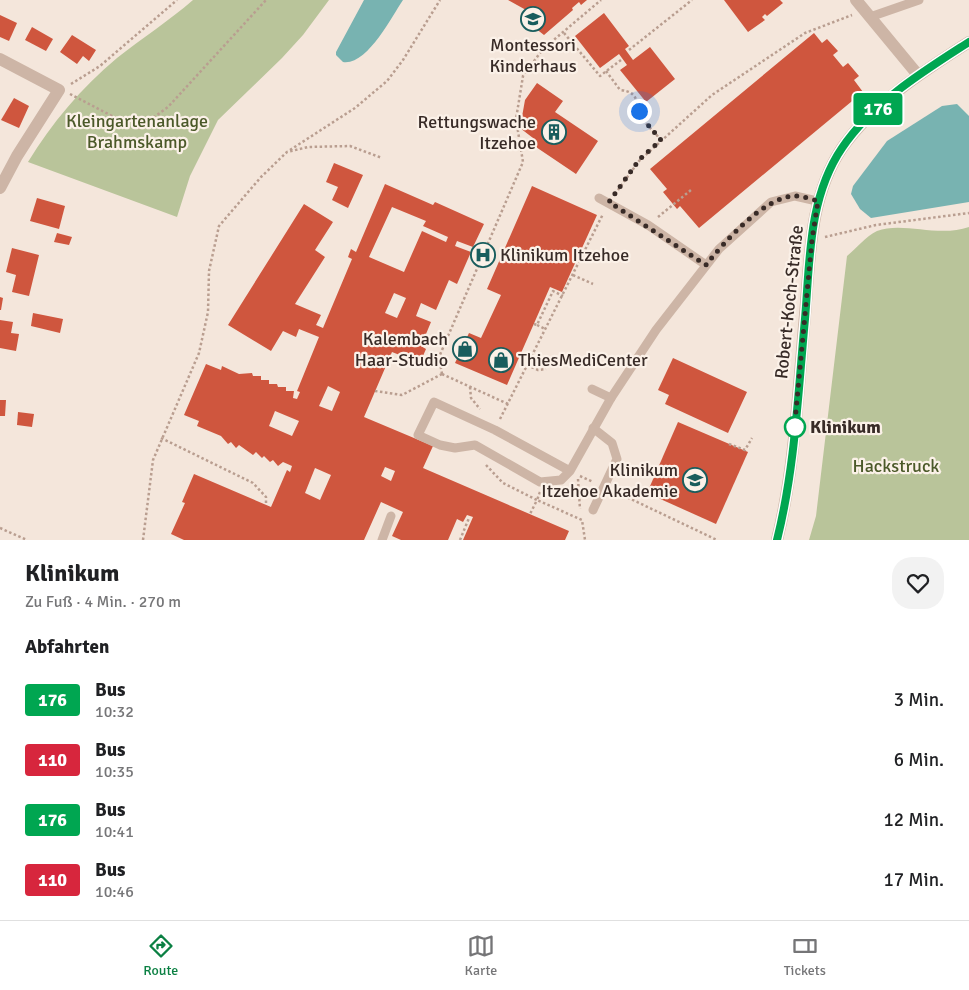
<!DOCTYPE html>
<html lang="de">
<head>
<meta charset="utf-8">
<style>
  body { margin:0; font-family:Signika,sans-serif; background:#f2f2f2; color:#202124; height:100vh; display:flex; flex-direction:column; font-size:19px; white-space:nowrap }
  * { box-sizing:border-box; margin:0 }
  p { font-size:16px; color:#757577 }
  .icon { flex:none; width:28px; height:28px; fill:none; stroke:currentColor; stroke-width:2; stroke-linecap:round; stroke-linejoin:round }
  .map { position:relative; height:540px; overflow:hidden }
  .drawer { display:flex; flex-direction:column; background:#fff; flex:1 }
  .drawer>* { flex:none }
  .badge { padding:0 10px; border-radius:4px; font-size:18px; line-height:32px }
  .you { position:absolute; width:25px; height:25px; margin:-12px; border:4px solid #fff; border-radius:50%; background:#1a73e8; box-shadow:0 0 0 8px #1a73e833 }
  .map>.badge { position:absolute; translate:-50% -50%; box-shadow:0 0 0 2px #fff }
  h2 { padding:0 25px; font-size:19px; line-height:45px }
  .round { display:grid; place-items:center; flex:none; width:52px; height:52px; border-radius:20px; background:#f2f2f2 }
  .summary { display:flex; align-items:center; justify-content:space-between; height:85px; padding:0 25px }
  h1 { font-size:24px; font-weight:700; line-height:38px }
  ul { padding:0; list-style:none }
  li { display:flex; align-items:center; gap:15px; height:60px; padding:0 25px }
  li div { flex:1 }
  li b { display:block; font-size:19px }
  li em { font-style:normal }
  li .badge { min-width:55px; font-weight:700; text-align:center }
  .tabs { display:flex; justify-content:space-around; align-items:center; height:70px; border-top:1px solid #e0e0e0; background:#fff; font-size:14px; color:#757577 }
  .tabs a { display:grid; justify-items:center; gap:2px }
  .tabs .current { color:#0b8043 }
  .map>svg:first-child { display:block }
</style>
</head>
<body>
<div class="map">
<svg width="969" height="540" viewBox="0 0 969 540">
  <rect width="100%" height="100%" fill="#f4e6db"/>
  <!-- green -->
  <g fill="#b9c49a">
    <path d="M193,0H329L303,35L282,58L218,120L190,176L177,217L28,162C52,123 81,88 117,58C142,38 169,21 193,0Z"/>
    <path d="M969,227V540H809L816,516L847,256C856,249 866,236 877,231C903,221 938,238 969,227Z"/>
  </g>
  <!-- water -->
  <g fill="#78b3b1">
    <path d="M364,0H403C392,16 367,66 343,62L336,55V52Z"/>
    <path d="M957,104L969,116V202L871,218L860,209L851,194L853,186L887,141L942,106Z"/>
  </g>
  <!-- building -->
  <g fill="#cf563e" fill-rule="evenodd">
    <path d="M508,0H587L581,5L579,2L572,8L573,10L544,35L526,21L535,15Z"/>
    <path d="M724,0H780L783,3L767,16L765,14L762,17L765,20L748,32Z"/>
    <path d="M604,13L629,46L625,49L633,60L650,47L675,79L646,102L620,70L627,65L619,54L600,68L575,36Z"/>
    <path d="M0,15L17,23L9,41L0,37Z"/>
    <path d="M32,27L53,39L46,51L25,40Z"/>
    <path d="M814,33L822,43L827,39L838,51L833,55L843,67L848,63L859,76L854,80L863,92L699,228L680,206L677,209L663,192L667,189L650,169Z"/>
    <path d="M72,35L96,50L89,61L83,56L77,64L60,52Z"/>
    <path d="M537,83L563,101L555,112L598,141L576,174L530,143L533,138L520,128L525,100Z"/>
    <path d="M14,98L29,106L19,128L1,120Z"/>
    <path d="M334,163L363,175L348,208L332,200L338,187L326,182Z"/>
    <path d="M385,184L433,205L435,202L484,224L473,247L457,241L455,246L471,252L457,284L449,280L436,310L421,303L416,316L431,322L421,346L426,349L420,363L392,352L364,417L433,446L423,468L569,531L565,540H463L473,517L467,515L463,522L457,519L448,540H401L392,536L403,512L381,502L364,540H184L171,534L185,503L182,502L194,474L271,507L287,470L290,472L292,466L283,462L278,466L273,460L270,462L264,456L262,458L256,452L253,455L239,445L236,448L231,442L228,444L221,436L197,426L199,421L184,415L206,364L221,370L222,366L239,374L252,373L253,376H261V380H269V384H277L278,387H286V391H294L293,398L297,399L300,392L297,391L319,337L299,329L296,337L283,331L271,351L228,325L304,204L333,222L315,250L325,257L295,304L321,315L316,325L323,328L352,259L348,257L351,249L356,252ZM392,207L426,221L423,226L448,237L446,242L422,231L404,272L369,257ZM394,293L406,298L397,318L385,313ZM328,386L340,392L332,411L319,406ZM275,411L299,421L292,436L269,426ZM385,467L395,471L391,481L381,476ZM315,468L331,475L320,500L305,493Z"/>
    <path d="M532,186L597,215L562,292L550,287L507,385L455,363L469,333L481,338L501,295L487,289Z"/>
    <path d="M37,198L65,206L59,229L30,221Z"/>
    <path d="M57,233L72,237L69,245L54,242Z"/>
    <path d="M12,248L39,255L29,296L12,292L16,275L6,272Z"/>
    <path d="M0,297L3,298L1,310H0Z"/>
    <path d="M33,313L63,319L60,333L31,326Z"/>
    <path d="M0,320L13,322L11,333L19,334L16,351L0,348Z"/>
    <path d="M673,358L747,392L728,433L665,404L669,395L658,390Z"/>
    <path d="M0,400H6L5,416H0Z"/>
    <path d="M18,412L34,414L32,427L17,425Z"/>
    <path d="M678,422L748,452L716,524L647,493Z"/>
  </g>
  <g fill="none" stroke-linecap="round" stroke-linejoin="round">
    <!-- path -->
    <g stroke="#b99e90" stroke-width="2.5" stroke-dasharray="2.5 2.5" stroke-linecap="butt">
      <path d="M564,33L600,76L621,60"/>
      <path d="M629,50L692,0"/>
      <path d="M606,71L620,90C643,92 634,108 642,119C648,126 655,133 661,140"/>
      <path d="M71,84L100,66L177,0"/>
      <path d="M70,94L133,127L139,128L168,107L266,0"/>
      <path d="M290,150L355,108L387,81L403,60L440,0"/>
      <path d="M615,194L639,161L712,95L805,33L852,15"/>
      <path d="M658,217L691,190"/>
      <path d="M825,237L876,225L969,213"/>
      <path d="M573,275L593,284"/>
      <path d="M534,324L537,325L553,291L563,296"/>
      <path d="M537,325L545,329"/>
      <path d="M527,365L538,370L546,369"/>
      <path d="M442,374L439,357L523,162L516,119L523,76L543,49L601,0"/>
      <path d="M442,374L508,404"/>
      <path d="M470,387L471,398L480,409"/>
      <path d="M375,391L402,395L442,374"/>
      <path d="M500,419L603,214"/>
      <path d="M161,438L253,483L266,497V505"/>
      <path d="M729,444L745,450L752,438"/>
      <path d="M486,465L503,483L537,500L530,514"/>
      <path d="M580,476L593,482"/>
      <path d="M578,479L580,509"/>
      <path d="M614,491L717,540"/>
      <path d="M540,492L537,500L582,520L585,540"/>
      <path d="M0,528L27,540"/>
      <path d="M143,540L153,460L199,353L208,312L209,271L219,226L261,177L287,152L308,147L350,146L382,158"/>
      <path d="M460,540L469,518"/>
    </g>
    <!-- service -->
    <g stroke="#cdb5a6" stroke-width="9">
      <path d="M870,17L919,0"/>
      <path d="M599,198L648,225L706,265"/>
      <path d="M592,389L611,398"/>
      <path d="M593,428L612,443L617,459L593,510"/>
      <path d="M570,471L495,430L434,402L418,435L440,445L455,448L475,445L540,482L561,480L570,471L611,398L656,330L719,249L771,202L795,196L817,201"/>
      <path d="M382,540L391,516"/>
    </g>
    <!-- minor -->
    <g stroke="#cdb5a6" stroke-width="12">
      <path d="M856,0L918,75"/>
      <path d="M0,59L59,90L17,156L0,188"/>
      <path d="M777,540C795,467 798,390 805,315C810,258 809,197 842,148C873,103 924,71 969,42"/>
    </g>
  </g>
  <g fill="none" stroke-linecap="round" stroke-linejoin="round">
    <defs>
      <path id="line" d="M777,540C795,468 798,393 805,319C810,261 808,198 842,148C873,102 924,71 969,42"/>
    </defs>
    <!-- line casing -->
    <use href="#line" stroke="#fff" stroke-width="11"/>
    <!-- line -->
    <use href="#line" stroke="#00a651" stroke-width="8"/>
    <!-- walk -->
    <path stroke="#382b27" stroke-width="5" stroke-dasharray="0 9" d="M639,111L641,117L661,140L639,160L609,202L706,265C724,242 765,196 795,196C802,196 811,199 818,201L812,240L794,432L795,427"/>
  </g>
  <!-- icons -->
  <defs>
    <symbol id="school-ring" viewBox="-11 -11 22 22"><circle r="9.5" fill="#fbf1e8" stroke="#195d5d" stroke-width="1.5"/><path d="M0-5L7-2L0 1L-7-2ZM-4 1L0 2.5L4 1V4Q0 6-4 4Z" fill="#195d5d"/></symbol>
    <symbol id="building-ring" viewBox="-11 -11 22 22"><circle r="9.5" fill="#fbf1e8" stroke="#195d5d" stroke-width="1.5"/><path d="M-4-6H4V6H1V3H-1V6H-4ZM-2.5-4.3h1.7v1.8h-1.7ZM.8-4.3h1.7v1.8H.8ZM-2.5-1h1.7V.8h-1.7ZM.8-1h1.7V.8H.8Z" fill="#195d5d"/></symbol>
    <symbol id="hospital-ring" viewBox="-11 -11 22 22"><circle r="9.5" fill="#fbf1e8" stroke="#195d5d" stroke-width="1.5"/><path d="M-5-5h3v3.5h4V-5h3V5h-3V1.5h-4V5h-3Z" fill="#195d5d"/></symbol>
    <symbol id="shop-ring" viewBox="-11 -11 22 22"><circle r="9.5" fill="#fbf1e8" stroke="#195d5d" stroke-width="1.5"/><path d="M-5-2.5h2.3a2.7 3.5 0 0 1 5.4 0H5L5.5 6h-11ZM-1.5-2.5h3a1.5 2.3 0 0 0-3 0Z" fill="#195d5d"/></symbol>
  </defs>
  <g fill-rule="evenodd">
    <use href="#school-ring" x="519" y="5" width="28" height="28"/>
    <use href="#building-ring" x="540" y="118" width="28" height="28"/>
    <use href="#hospital-ring" x="469" y="241" width="28" height="28"/>
    <use href="#shop-ring" x="451" y="335" width="28" height="28"/>
    <use href="#shop-ring" x="487" y="346" width="28" height="28"/>
    <use href="#school-ring" x="681" y="466" width="28" height="28"/>
  </g>
  <!-- markers -->
  <circle fill="#fff" stroke="#00a651" stroke-width="2.5" cx="795" cy="427" r="10"/>
  <g text-anchor="middle" dominant-baseline="central" stroke-width="4.5" stroke-linejoin="round" paint-order="stroke">
    <!-- poi labels -->
    <g font-size="18" fill="#382b27" stroke="#fbf1e8" text-anchor="end">
      <text x="533" y="45" text-anchor="middle">Montessori<tspan x="533" dy="21">Kinderhaus</tspan></text>
      <text x="536" y="122">Rettungswache<tspan x="536" dy="21">Itzehoe</tspan></text>
      <text x="500" y="255" text-anchor="start">Klinikum Itzehoe</text>
      <text x="448" y="339">Kalembach<tspan x="448" dy="21">Haar-Studio</tspan></text>
      <text x="518" y="360" text-anchor="start">ThiesMediCenter</text>
      <text x="678" y="470">Klinikum<tspan x="678" dy="21">Itzehoe Akademie</tspan></text>
    </g>
    <!-- park labels -->
    <g font-size="18" fill="#4b5929" stroke="#fbf1e8">
      <text x="137" y="121">Kleingartenanlage<tspan x="137" dy="21">Brahmskamp</tspan></text>
      <text x="896" y="466">Hackstruck</text>
    </g>
    <!-- street labels -->
    <g font-size="18" fill="#382b27" stroke="#fbf1e8">
      <text transform="translate(789 302) rotate(-84)">Robert-Koch-Straße</text>
    </g>
    <!-- stop labels -->
    <g font-size="18" font-weight="bold" fill="#382b27" stroke="#fbf1e8" text-anchor="start">
      <text x="810" y="427">Klinikum</text>
    </g>
  </g>
</svg>
<div class="you" style="left:639px;top:111px"></div>
<b class="badge" style="left:878px;top:109px;background:#00a651;color:#fff">176</b>
</div>
<section class="drawer">
<div class="summary"><div><h1>Klinikum</h1><p>Zu Fuß · 4 Min. · 270 m</p></div><a class="round"><svg class="icon" aria-label="heart" viewBox="0 0 24 24"><path d="M12 20l-8-8c-3-5 5-10 8-4 3-6 11-1 8 4z"/></svg></a></div>
<h2>Abfahrten</h2>
<ul>
<li><span class="badge" style="background:#00a651;color:#fff">176</span><div><b>Bus</b><p>10:32</p></div><em>3 Min.</em></li>
<li><span class="badge" style="background:#d7263d;color:#fff">110</span><div><b>Bus</b><p>10:35</p></div><em>6 Min.</em></li>
<li><span class="badge" style="background:#00a651;color:#fff">176</span><div><b>Bus</b><p>10:41</p></div><em>12 Min.</em></li>
<li><span class="badge" style="background:#d7263d;color:#fff">110</span><div><b>Bus</b><p>10:46</p></div><em>17 Min.</em></li>
</ul>
</section>
<nav class="tabs">
<a class="current"><svg class="icon" aria-label="directions" viewBox="0 0 24 24"><path d="M12 3l9 9-9 9-9-9zM9 14v-3h6M13 9l2 2-2 2"/></svg>Route</a>
<a><svg class="icon" aria-label="map" viewBox="0 0 24 24"><path d="M3 6l6-2 6 2 6-2v14l-6 2-6-2-6 2zM9 4v14M15 6v14"/></svg>Karte</a>
<a><svg class="icon" aria-label="tickets" viewBox="0 0 24 24"><path d="M3 7h18v10H3zM15 7v10"/></svg>Tickets</a>
</nav>
</body>
</html>
